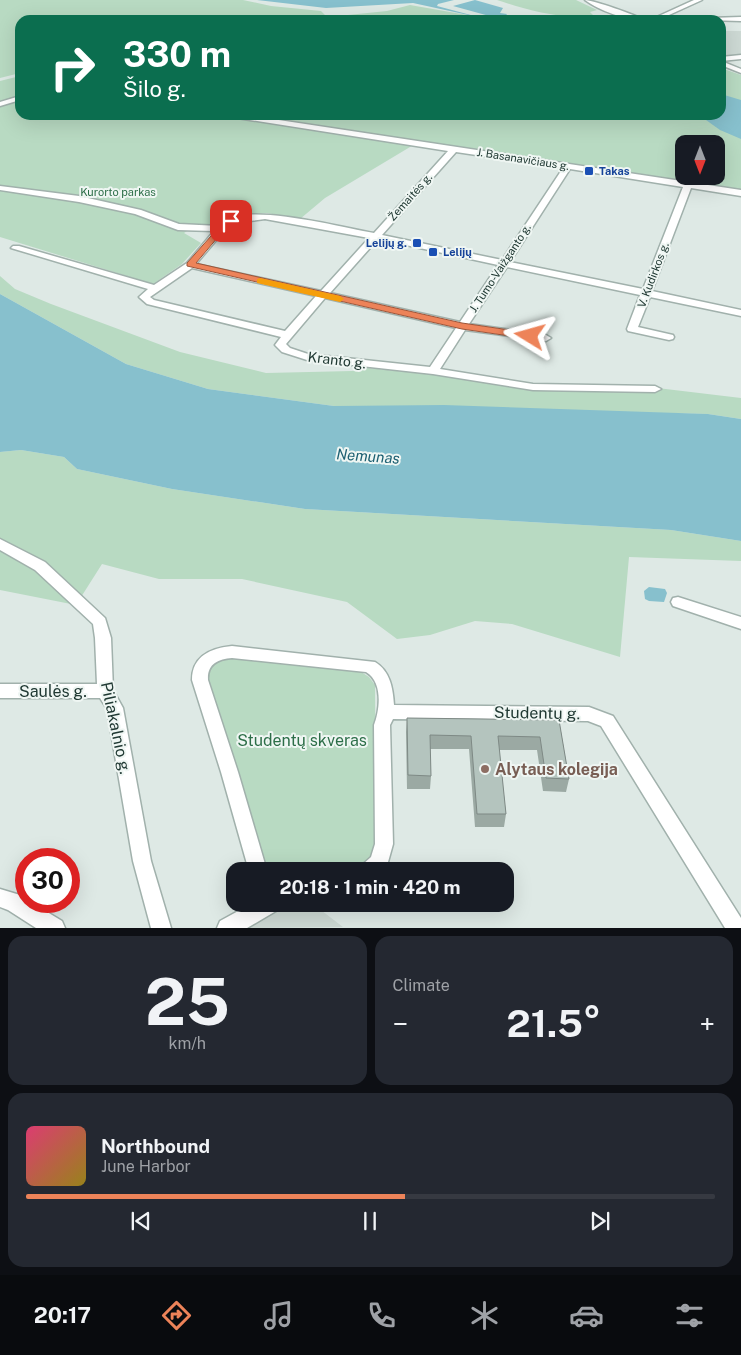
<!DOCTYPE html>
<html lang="en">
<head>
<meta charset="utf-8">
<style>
	:root { --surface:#171b24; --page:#242831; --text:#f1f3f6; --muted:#9ea1a6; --line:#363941; --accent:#ed8359 }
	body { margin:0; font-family:"Public Sans",sans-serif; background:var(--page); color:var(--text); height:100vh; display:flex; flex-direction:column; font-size:19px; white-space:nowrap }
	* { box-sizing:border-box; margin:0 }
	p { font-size:16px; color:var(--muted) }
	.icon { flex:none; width:28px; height:28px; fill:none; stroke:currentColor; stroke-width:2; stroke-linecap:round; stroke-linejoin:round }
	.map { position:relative; height:928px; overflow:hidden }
	.drawer { display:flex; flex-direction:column; gap:8px; padding:8px; background:#0d0f14; flex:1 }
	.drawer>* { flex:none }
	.guide { position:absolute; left:15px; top:15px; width:711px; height:105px; border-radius:15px; box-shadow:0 5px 20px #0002; background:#0b6e4f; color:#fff; overflow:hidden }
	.needle { width:32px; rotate:180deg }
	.fabs { position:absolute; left:675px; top:135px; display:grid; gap:10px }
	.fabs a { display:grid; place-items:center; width:50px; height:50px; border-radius:10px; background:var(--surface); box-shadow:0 5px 20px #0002; font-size:25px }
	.speed { position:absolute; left:15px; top:848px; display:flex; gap:10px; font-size:25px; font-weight:700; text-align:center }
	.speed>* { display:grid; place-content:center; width:65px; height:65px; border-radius:50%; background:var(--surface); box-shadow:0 5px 20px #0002; line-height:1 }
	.speed .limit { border:8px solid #d22; background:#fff; color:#111 }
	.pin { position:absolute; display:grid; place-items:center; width:42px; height:42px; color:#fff; margin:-21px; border-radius:10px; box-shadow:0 2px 8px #0006 }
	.me { position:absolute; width:55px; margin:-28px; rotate:278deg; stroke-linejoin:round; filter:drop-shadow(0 0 4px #0008) }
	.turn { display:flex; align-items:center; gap:18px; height:105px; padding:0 25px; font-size:22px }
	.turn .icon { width:65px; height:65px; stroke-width:2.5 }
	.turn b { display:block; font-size:35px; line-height:42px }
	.big { font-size:38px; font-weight:700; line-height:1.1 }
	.drawer .widget { flex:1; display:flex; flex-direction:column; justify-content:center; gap:8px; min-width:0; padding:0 18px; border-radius:15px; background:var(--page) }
	.drawer .dial { align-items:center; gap:0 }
	.dial b { font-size:65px; line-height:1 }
	.song { display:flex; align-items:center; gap:15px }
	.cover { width:60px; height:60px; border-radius:8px; background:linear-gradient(135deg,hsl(340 70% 55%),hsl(50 70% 35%)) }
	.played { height:5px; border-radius:2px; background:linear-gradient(90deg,var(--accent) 55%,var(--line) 55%) }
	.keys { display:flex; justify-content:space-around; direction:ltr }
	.heat { display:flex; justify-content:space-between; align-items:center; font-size:28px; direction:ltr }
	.drawer .tiles { flex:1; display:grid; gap:8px; grid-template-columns:1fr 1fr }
	.widget:last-child { grid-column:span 2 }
	.trip { position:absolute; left:226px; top:862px; width:288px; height:50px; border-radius:15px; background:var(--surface); box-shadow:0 5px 20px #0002; font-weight:700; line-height:50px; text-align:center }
	.dock { display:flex; height:80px; justify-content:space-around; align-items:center; background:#090b0e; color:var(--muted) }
	.dock .icon { width:35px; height:35px }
	.dock .active { color:var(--accent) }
	.dock b { font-size:22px; color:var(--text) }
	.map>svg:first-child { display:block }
	.built { fill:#cdd9d4 }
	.green { fill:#b8dac2; fill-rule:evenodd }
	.water { fill:#87c0cd }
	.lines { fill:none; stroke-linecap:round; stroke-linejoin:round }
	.minor-casing { stroke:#a1b1ac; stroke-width:3 }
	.minor { fill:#fff; fill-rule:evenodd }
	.wall { fill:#9ba9a3 }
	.building { fill:#b4c4be; stroke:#7e8985 }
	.route { fill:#ed8359; stroke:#9a553a }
	.slow { fill:#f59e0b }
	.transit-dot { fill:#1a4fb4; stroke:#eff6f3; stroke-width:2 }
	.education-dot { fill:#8d6e63; stroke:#eff6f3; stroke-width:2 }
	.labels { text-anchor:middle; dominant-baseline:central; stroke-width:4; stroke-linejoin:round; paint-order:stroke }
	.far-street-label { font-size:11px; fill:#203933; stroke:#eff6f3 }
	.far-transit-label { font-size:11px; font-weight:bold; fill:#164399; stroke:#eff6f3; text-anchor:start }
	.far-park-label { font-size:11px; fill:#2c6e48; stroke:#eff6f3 }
	.street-label { font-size:14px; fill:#203933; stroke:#eff6f3 }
	.water-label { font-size:15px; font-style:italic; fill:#1d6072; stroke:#eff6f3 }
	.near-street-label { font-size:16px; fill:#203933; stroke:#eff6f3 }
	.near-park-label { font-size:16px; fill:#2c6e48; stroke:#eff6f3 }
	.near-education-label { font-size:16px; font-weight:bold; fill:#785e54; stroke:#eff6f3; text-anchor:start }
</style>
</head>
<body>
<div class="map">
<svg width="741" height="928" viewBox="0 0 741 928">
	<rect width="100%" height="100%" fill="#dee9e5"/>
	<path class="built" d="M721 31H741V55L721 57Z
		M288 904H313L343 927 249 928 258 917Z"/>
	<path class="green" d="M0 0H243L271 6 321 11 327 17 325 20H20V73L0 78Z
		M497 0H576L597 10 590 12 593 15C564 21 524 9 497 0Z
		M410 5 467 15 466 19 400 17 339 20 338 16 387 11Z
		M721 68 741 75V191L420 141 325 198 300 219 267 213 237 215 219 227 190 229 184 233 201 243 182 264 153 284 0 237V81L20 76V115H721ZM684 144H716V176H684Z
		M0 276 15 289 51 304 180 352 266 373 352 371 368 368 534 385 649 387 741 398V419L708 414 334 406 208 389 126 364 0 294Z
		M21 450 64 457 77 469 172 489 305 509 671 530 741 541V561L629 557 620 657 512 624 475 621 430 635 397 639 347 602 242 579H159L102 564 76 605 0 590V452Z
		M226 655 358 670 369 677 375 685 376 841 369 859 354 870 263 871 206 676 212 661Z"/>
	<path class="water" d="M257 0H454L438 4 437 6 482 18 413 3 326 8Z
		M475 0 503 8 500 13 507 14 504 18 493 17 453 6Z
		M721 94 741 100V139L720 130 699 115H721Z
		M0 294 126 364 208 389 334 406 444 405 708 414 741 419V541L671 530 305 509 172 489 77 469 64 457 21 450 0 452Z
		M649 587 665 589 667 593 664 602 649 601 645 599 644 591Z"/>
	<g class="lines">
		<defs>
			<path id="minor" d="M585 0C593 0 636 15 644 20 626 20 600 11 585 0Z
				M694 0H702L658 20H650Z
				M741 17V21L706 20 709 18Z
				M741 55V59L721 61V57Z
				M721 61 741 69V73L721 65Z
				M20 96V100L0 106V102Z
				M227 115H245L741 190V196L691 188 652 291 741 310V316L650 297 638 327 673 335 674 337 673 339 669 340 628 331 627 329 640 295 507 267 469 324 546 335 551 338 546 341 465 330 440 369 533 384 655 386 661 389 655 392 533 390 433 374 307 360 282 352 275 345 281 337 147 304 139 297 148 289 11 248 13 246H19L154 285 187 263 214 231 178 230 135 214 79 202 0 190V186L79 196 141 210 179 224 219 226C222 224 225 221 228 219 256 205 341 227 374 233L448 151 231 117ZM456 152 563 168 502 260 382 235ZM570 169 683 187 643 289 510 262ZM265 219 369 238 321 291 196 264 224 231 234 223ZM378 239 498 265 460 322 330 293ZM192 268 316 296 285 331 154 300 150 297ZM325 298 456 328 430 367 308 354 290 348 286 344Z
				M0 539 45 562 105 618 111 638 113 690 123 708 151 861 171 928H151L133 861 107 709 100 698H0V684H97L95 638 93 624 35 570 0 550Z
				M678 597 741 617V629L673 606 671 602 673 598Z
				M232 646 375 662C390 671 393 688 394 705L589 707 613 716 741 918V928H725L601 726 588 721 393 719 390 725 393 844 388 862 382 871H360L362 865 371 857 375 844 374 725C380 709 383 682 366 672L232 658C218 659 207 664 208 680L238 772 267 871H249L221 772 192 680C192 656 211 648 232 646Z
				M0 889 20 895 26 901H29L62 921 65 928H36L8 910 0 907Z
				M251 904H279L276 911 247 928H217L220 921Z"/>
		</defs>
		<use href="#minor" class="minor-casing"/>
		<use href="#minor" class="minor"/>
	</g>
	<path class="wall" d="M407 718 559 720 569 779 566 792 543 791 537 750H499L506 814 504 827H475L469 749H430L431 776 430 789H407L406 732Z"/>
	<path class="building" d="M407 718 559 720 569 779 546 778 540 737 498 736 506 814H477L471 736 430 735 431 776 408 775Z"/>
	<path class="route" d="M228 220 235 221 224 230 196 263 462 323 530 333 534 336 530 339 462 329 187 266V263L219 227Z"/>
	<path class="slow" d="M260 278 340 296 344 299 340 302 257 283V279Z"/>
	<g class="transit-dot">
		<rect x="584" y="166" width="10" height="10" rx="2.5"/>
		<rect x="412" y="238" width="10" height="10" rx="2.5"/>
		<rect x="428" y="247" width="10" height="10" rx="2.5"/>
	</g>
	<circle class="education-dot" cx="485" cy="769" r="5"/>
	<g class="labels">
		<g class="far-street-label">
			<text transform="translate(523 159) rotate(9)">J. Basanavičiaus g.</text>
			<text transform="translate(410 197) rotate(-48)">Žemaitės g.</text>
			<text transform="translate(500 268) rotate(-57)">J. Tumo-Vaižganto g.</text>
			<text transform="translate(653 275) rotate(-69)">V. Kudirkos g.</text>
		</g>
		<g class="far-transit-label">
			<text x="599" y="171">Takas</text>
			<text x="407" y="243" text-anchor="end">Lelijų g.</text>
			<text x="443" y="252">Lelijų</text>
		</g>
		<g class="far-park-label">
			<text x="118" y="192">Kurorto parkas</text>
		</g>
		<g class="street-label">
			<text transform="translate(337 360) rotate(7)">Kranto g.</text>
		</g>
		<g class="water-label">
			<text transform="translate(368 456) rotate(4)">Nemunas</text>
		</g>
		<g class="near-street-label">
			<text x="53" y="691">Saulės g.</text>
			<text transform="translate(537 713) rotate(1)">Studentų g.</text>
			<text transform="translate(116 728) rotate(78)">Piliakalnio g.</text>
		</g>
		<g class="near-park-label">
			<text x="302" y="740">Studentų skveras</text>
		</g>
		<g class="near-education-label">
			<text x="495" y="769">Alytaus kolegija</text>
		</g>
	</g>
</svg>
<div class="fabs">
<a><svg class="needle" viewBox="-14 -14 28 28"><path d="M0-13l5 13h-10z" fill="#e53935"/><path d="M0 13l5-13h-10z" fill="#9ea1a6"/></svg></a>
</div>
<div class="speed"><div class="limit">30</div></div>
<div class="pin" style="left:231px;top:221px;background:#d93025"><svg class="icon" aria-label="arrive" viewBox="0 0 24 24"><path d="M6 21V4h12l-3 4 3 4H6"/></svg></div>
<svg class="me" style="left:530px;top:336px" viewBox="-20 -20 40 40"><path d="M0-17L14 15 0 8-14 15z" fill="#ed8359" stroke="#fff" stroke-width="4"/></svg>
<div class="trip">20:18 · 1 min · 420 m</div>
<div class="guide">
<div class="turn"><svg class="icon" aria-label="right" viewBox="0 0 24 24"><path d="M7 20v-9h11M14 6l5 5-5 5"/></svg><div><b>330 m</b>Šilo g.</div></div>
</div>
</div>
<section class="drawer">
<div class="tiles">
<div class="widget dial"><b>25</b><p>km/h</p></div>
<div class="widget"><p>Climate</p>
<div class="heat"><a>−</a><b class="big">21.5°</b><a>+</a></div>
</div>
<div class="widget">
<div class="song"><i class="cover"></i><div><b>Northbound</b><p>June Harbor</p></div></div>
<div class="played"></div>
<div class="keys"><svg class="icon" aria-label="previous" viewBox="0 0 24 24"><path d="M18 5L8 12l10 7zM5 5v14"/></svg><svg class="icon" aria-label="pause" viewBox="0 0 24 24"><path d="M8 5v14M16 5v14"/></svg><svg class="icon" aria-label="next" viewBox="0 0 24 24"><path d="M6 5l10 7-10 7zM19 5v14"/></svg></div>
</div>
</div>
</section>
<nav class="dock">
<b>20:17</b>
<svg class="icon active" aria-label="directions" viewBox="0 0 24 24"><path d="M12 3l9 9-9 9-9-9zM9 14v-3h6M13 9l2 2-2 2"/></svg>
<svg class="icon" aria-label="music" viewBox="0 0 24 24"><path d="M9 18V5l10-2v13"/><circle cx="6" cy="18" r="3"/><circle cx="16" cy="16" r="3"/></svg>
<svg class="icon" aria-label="phone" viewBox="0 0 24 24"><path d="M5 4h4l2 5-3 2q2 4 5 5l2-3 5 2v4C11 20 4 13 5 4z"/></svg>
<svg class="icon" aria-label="climate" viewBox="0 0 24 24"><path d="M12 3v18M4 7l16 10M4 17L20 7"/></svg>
<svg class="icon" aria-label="car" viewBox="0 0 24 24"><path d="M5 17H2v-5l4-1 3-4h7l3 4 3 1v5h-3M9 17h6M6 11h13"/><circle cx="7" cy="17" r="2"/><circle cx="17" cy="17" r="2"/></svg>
<svg class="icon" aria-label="filters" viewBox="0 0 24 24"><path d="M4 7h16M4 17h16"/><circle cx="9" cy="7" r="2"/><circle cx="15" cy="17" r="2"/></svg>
</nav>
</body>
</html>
